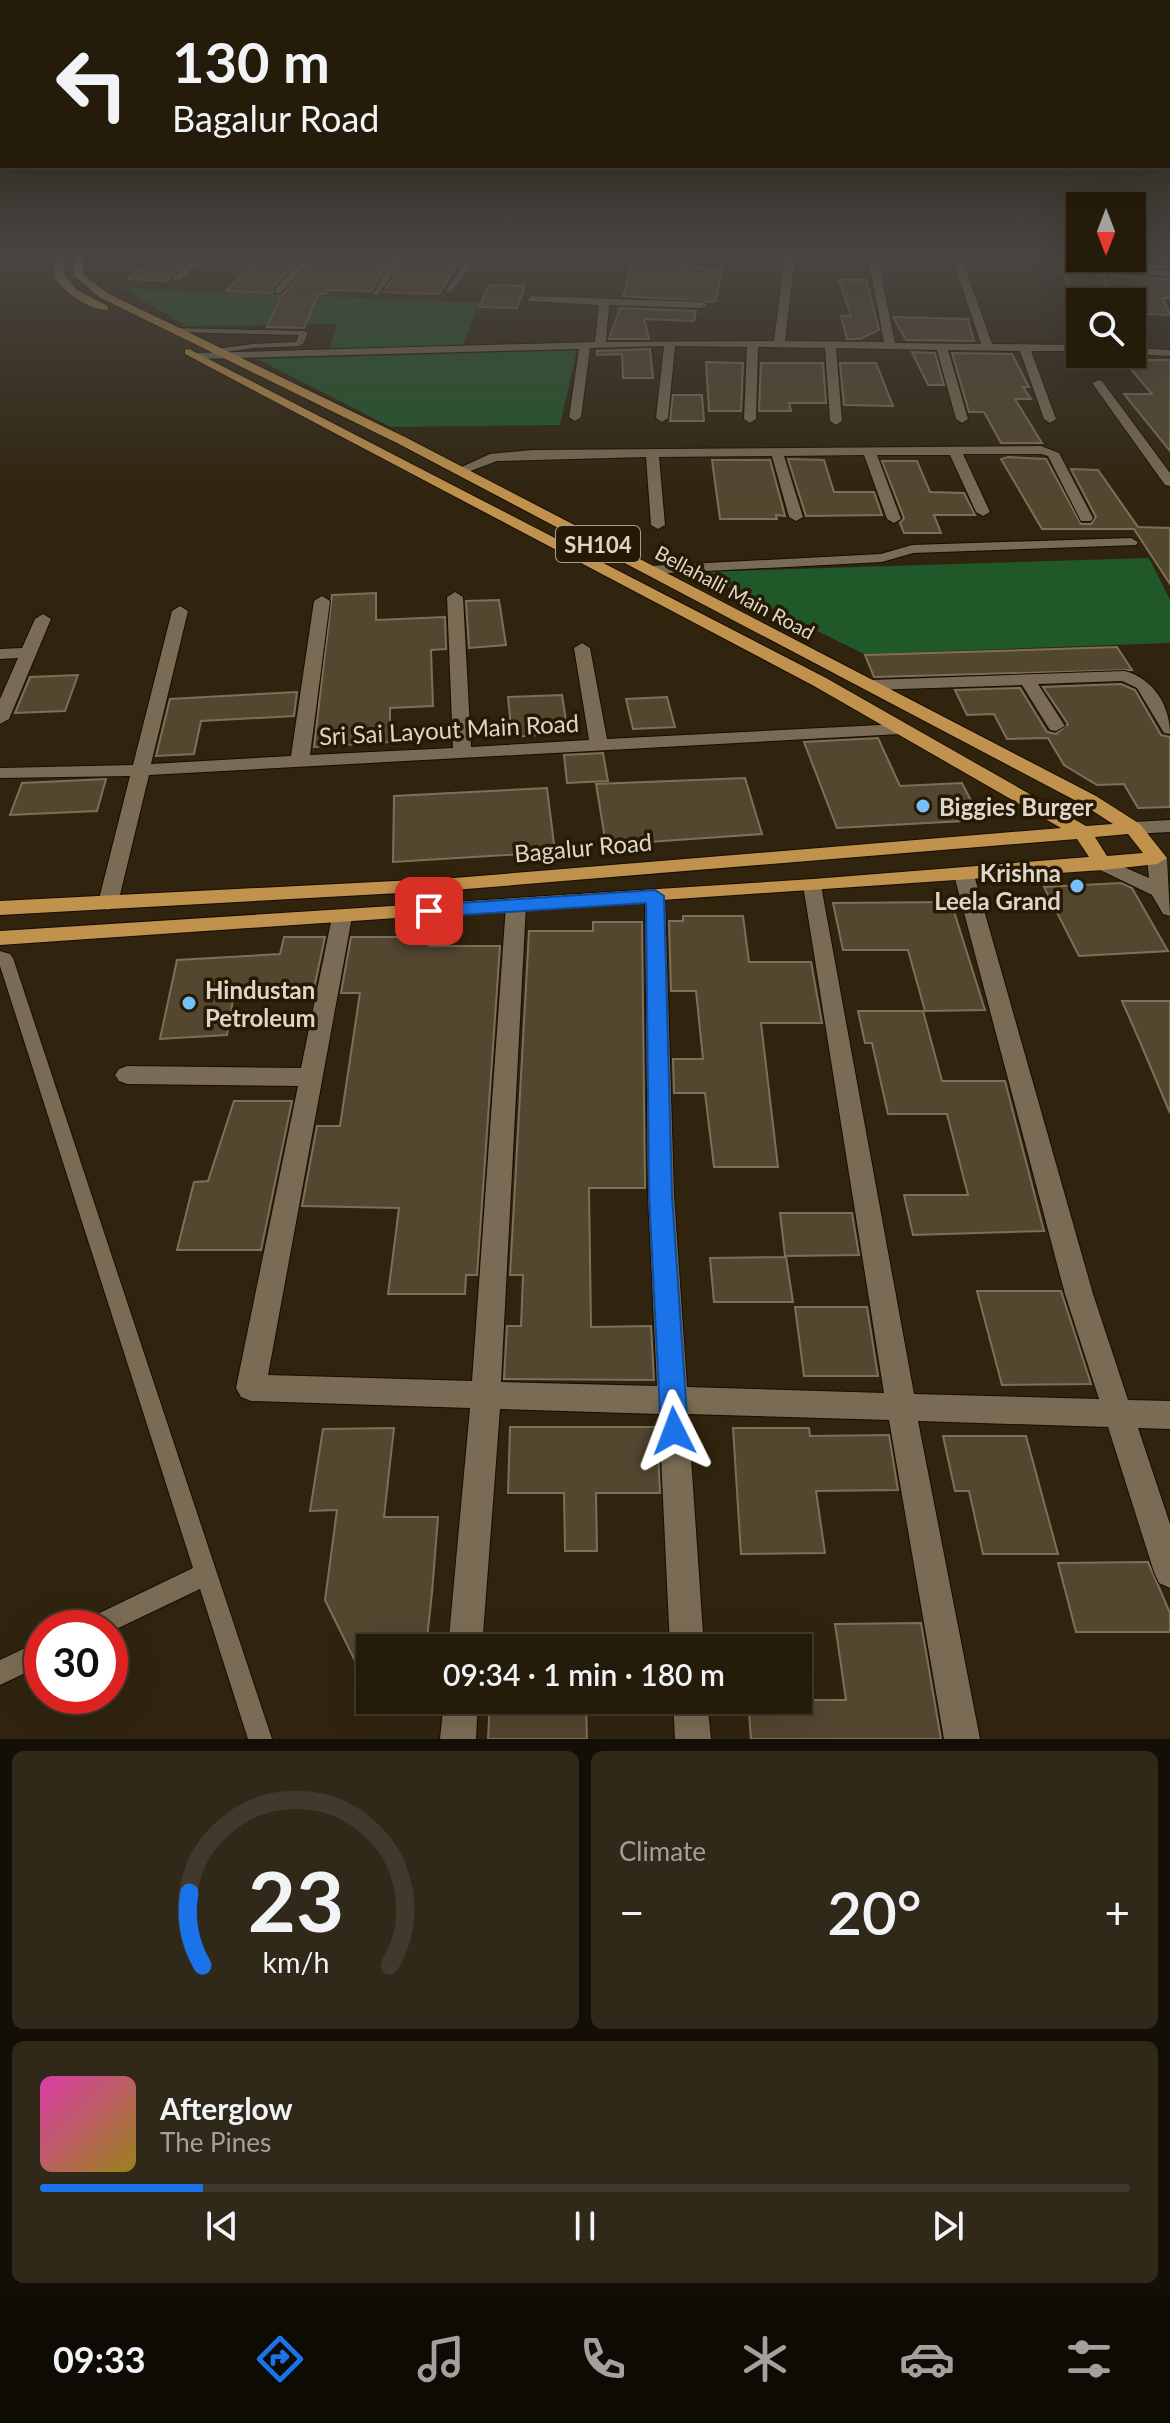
<!DOCTYPE html>
<html lang="en">
<head>
<meta charset="utf-8">
<style>
	:root { --surface:#241b0a; --page:#302818; --text:#f1f3f6; --muted:#a3a19c; --line:#41392b; --accent:#1a73e8 }
	body { margin:0; font-family:Lato,sans-serif; background:var(--page); color:var(--text); height:100vh; display:flex; flex-direction:column; font-size:30px; white-space:nowrap }
	* { box-sizing:border-box; margin:0 }
	p { font-size:26px; color:var(--muted) }
	.icon { flex:none; width:44px; height:44px; fill:none; stroke:currentColor; stroke-width:2; stroke-linecap:round; stroke-linejoin:round }
	.map { position:relative; height:1739px; overflow:hidden }
	.side { display:flex; flex-direction:column; gap:12px; padding:12px; background:#140f06; flex:1 }
	.side>* { flex:none }
	.guide { position:absolute; left:0px; top:0px; width:1170px; height:168px; box-shadow:0 8px 32px #0002,0 0 0 2px var(--line); background:#241b0a; color:var(--text); overflow:hidden }
	.needle { width:52px; rotate:180deg }
	.buttons { position:absolute; left:1066px; top:192px; display:grid; gap:16px }
	.buttons a { display:grid; place-items:center; width:80px; height:80px; border-radius:0px; background:var(--surface); box-shadow:0 8px 32px #0002,0 0 0 2px var(--line); font-size:40px }
	.speed { position:absolute; left:24px; top:1610px; display:flex; gap:16px; font-size:40px; font-weight:700; text-align:center }
	.speed>* { display:grid; place-content:center; width:104px; height:104px; border-radius:50%; background:var(--surface); box-shadow:0 8px 32px #0002,0 0 0 2px var(--line); line-height:1 }
	.speed .limit { border:12px solid #d22; background:#fff; color:#111 }
	.pin { position:absolute; display:grid; place-items:center; width:68px; height:68px; color:#fff; margin:-34px; border-radius:16px; box-shadow:0 4px 12px #0006 }
	.me { position:absolute; width:88px; margin:-44px; rotate:357deg; stroke-linejoin:round; filter:drop-shadow(0 0 6px #0008) }
	.turn { display:flex; align-items:center; gap:28px; height:168px; padding:0 40px; font-size:36px }
	.turn .icon { width:104px; height:104px; stroke-width:2.5 }
	.turn b { display:block; font-size:56px; line-height:68px }
	.big { font-size:60px; font-weight:600; line-height:1.1 }
	.side .tile { flex:1; display:flex; flex-direction:column; justify-content:center; gap:12px; min-width:0; padding:0 28px; border-radius:12px; background:var(--page) }
	.side .dial { align-items:center; gap:0 }
	.dial svg { height:208px; overflow:visible; fill:none; stroke:var(--line); stroke-width:7; stroke-linecap:round; text-anchor:middle }
	.dial text { fill:var(--text); stroke:none }
	.song { display:flex; align-items:center; gap:24px }
	.cover { width:96px; height:96px; border-radius:12px; background:linear-gradient(135deg,hsl(320 70% 55%),hsl(50 70% 35%)) }
	.played { height:8px; border-radius:4px; background:linear-gradient(90deg,var(--accent) 15%,var(--line) 15%) }
	.keys { display:flex; justify-content:space-around; direction:ltr }
	.heat { display:flex; justify-content:space-between; align-items:center; font-size:44px; direction:ltr }
	.side .tiles { flex:1; display:grid; gap:12px; grid-template-columns:1fr 1fr }
	.tile:last-child { grid-column:span 2 }
	.trip { position:absolute; left:356px; top:1634px; width:456px; height:80px; border-radius:0px; background:var(--surface); box-shadow:0 8px 32px #0002,0 0 0 2px var(--line); font-weight:600; line-height:80px; text-align:center }
	.tabs { display:flex; height:128px; justify-content:space-around; align-items:center; background:#0e0b04; color:var(--muted) }
	.tabs .icon { width:56px; height:56px }
	.tabs .selected { color:var(--accent) }
	.tabs b { font-size:36px; color:var(--text) }
	.map>svg:first-child { display:block }
	.green { fill:#20582a }
	.building { fill:#544730; stroke:#7e7058; stroke-width:2 }
	.lines { fill:none; stroke-linecap:round; stroke-linejoin:round }
	.service-casing { stroke:#180d00; stroke-width:2 }
	.minor-casing { stroke:#180d00; stroke-width:2 }
	.secondary-casing { stroke:#180d00; stroke-width:2 }
	.primary-casing { stroke:#180d00; stroke-width:2 }
	.service { fill:#7a6c54; fill-rule:evenodd }
	.minor { fill:#7a6c54; fill-rule:evenodd }
	.secondary { fill:#7a6c54; fill-rule:evenodd }
	.primary { fill:#c1924d; fill-rule:evenodd }
	.route { fill:#1a73e8; stroke:#114b97; stroke-width:2 }
	.poi-dot { fill:#76c0f7; stroke:#261a05; stroke-width:3 }
	.labels { text-anchor:middle; dominant-baseline:central; stroke-width:7; stroke-linejoin:round; paint-order:stroke }
	.far-street-label { font-size:20px; fill:#ded6c9; stroke:#261a05 }
	.shield { fill:#261a05; stroke:#a79e8e; stroke-width:2 }
	.shield-label { font-size:22px; font-weight:bold; fill:#ded6c9 }
	.street-label { font-size:24px; fill:#ded6c9; stroke:#261a05 }
	.poi-label { font-size:24px; font-weight:bold; fill:#ded6c9; stroke:#261a05; text-anchor:start }
</style>
</head>
<body>
<div class="map">
<svg width="1170" height="1739" viewBox="0 0 1170 1739">
	<rect width="100%" height="100%" fill="#30240e"/>
	<path class="green" d="M122 288 479 303 462 346 329 351 337 324 186 326Z
		M577 350 560 425 391 427 257 359Z
		M1149 558 1170 600V643L864 654 697 572Z"/>
	<path class="building" d="M262 256H302L273 287 272 293 226 291Z
		M319 256H392L371 291 329 290 325 294H318L304 328 267 327 281 296Z
		M407 256H462L439 294 384 292Z
		M1054 256H1170V267L1093 265 1107 302H1089L1084 294 1073 293Z
		M155 257 191 258 166 281 128 279Z
		M634 258 681 260 680 267 723 269 715 302 623 296Z
		M1109 275 1170 279V298H1163L1170 315 1132 313V302H1123Z
		M839 280H866L879 330 860 339H847L841 316H851Z
		M489 285 525 286 517 308 479 307Z
		M620 308 696 311 694 321 644 319 649 339H609Z
		M893 317 968 319 974 341 906 340Z
		M650 349 653 378H623L622 354 597 355V351Z
		M912 352 935 353 944 385H928Z
		M952 353 1012 354 1029 387H1023L1031 399H1015L1042 443H1001L984 412H969Z
		M1123 360H1170V451L1124 394H1152Z
		M706 362 743 363 741 411H709Z
		M761 363H823L826 403H789L791 411H759Z
		M840 363H876L893 406 844 405Z
		M673 395H702L704 421H670Z
		M1008 457 1046 459 1081 524H1091L1096 517 1071 469 1098 470 1138 527 1170 528V584L1134 529H1042L1001 459Z
		M788 459 824 460 834 492H874L882 515 806 516Z
		M712 460H770L785 516 776 515 777 519H720Z
		M882 461H917L930 492 964 493 975 515H934L941 533H904L900 523 904 518Z
		M376 593V620L445 617 446 649 431 650 433 706 390 708V742L314 747 332 595Z
		M499 600 506 645 469 648 466 601Z
		M1117 647 1132 670 874 677 865 655Z
		M78 675 65 711 15 713 30 677Z
		M1121 684 1135 690 1161 735 1170 737V807L1138 808 1124 784 1097 785 1064 765 1048 738 1007 739 994 714 967 715 955 690 1020 688 1047 732 1056 734 1068 724 1043 687Z
		M297 692 294 716 201 721 194 754 156 756 170 699Z
		M562 695 568 733 512 737 508 697Z
		M667 697 675 727 633 729 626 699Z
		M878 738 900 786 962 783 981 820 837 828 804 742Z
		M603 753 608 781 567 783 564 755Z
		M745 778 762 834 606 845 596 784Z
		M106 779 97 811 10 815 22 783Z
		M547 788 555 852 393 862 394 796Z
		M1121 883 1132 888 1168 951 1079 956 1044 887Z
		M951 902 985 1010 925 1011 908 950H843L833 903Z
		M683 916H743L749 962H811L822 1023H761L778 1167H714L705 1093H674L673 1059H703L696 991H671L669 921H683Z
		M593 922H642L645 1188H589L591 1327 651 1326 654 1380 504 1379 507 1326H521L523 1275H510L529 931H593Z
		M284 937H325L313 993 234 994 227 1035 160 1039 177 960 280 954Z
		M351 937H430L429 946H500L477 1275H466L465 1294H388L399 1208 302 1206 317 1126H340L360 993H341Z
		M1122 1001H1170V1113L1140 1042Z
		M858 1011H923L942 1081H1005L1044 1231 913 1235 904 1195H968L947 1114H888L872 1043H865Z
		M234 1101H292L261 1250H177L194 1182 208 1181Z
		M780 1213H852L859 1255 785 1256Z
		M786 1257 793 1302H714L710 1258Z
		M977 1291H1061L1091 1384 1002 1385Z
		M795 1307H867L878 1376H804Z
		M510 1427H657L660 1493H596L597 1551H565L564 1493H508Z
		M394 1428 384 1517H438L432 1593 426 1648H370V1691L325 1600 337 1510 310 1511 323 1429Z
		M733 1428H809L810 1436 889 1435 898 1490 816 1491 825 1553 741 1554Z
		M943 1436H1026L1058 1554H983L969 1491H955Z
		M1148 1562 1170 1613V1632H1076L1058 1563Z
		M921 1623 941 1739H751L748 1700H846L835 1624Z
		M490 1700H586L587 1739H488Z"/>
	<g class="lines">
		<defs>
			<path id="service" d="M175 328 304 331 308 333 303 344 299 346 253 348 218 353 214 351 215 349 253 344 296 342 299 335 172 332V328Z
				M0 951 10 954 13 958 272 1739H248L200 1589 110 1632V1628H81L85 1620 193 1568 0 966Z
				M42 1640V1665L0 1685V1660Z"/>
			<path id="minor" d="M198 256H208L179 281H173V277Z
				M306 256H316L281 293H275V289Z
				M395 256H404L378 295H372Z
				M470 256H479L451 292H445Z
				M695 256H741L742 257 737 260Z
				M785 256H795L785 341 884 342 868 256H877L895 343 981 344 952 256H961L992 344 1080 345V351H1031L1056 419 1050 423 1044 419 1020 351 948 350 968 419 962 423 956 419 937 350 836 348 842 421 836 425 830 421 825 348 758 347 756 419 750 423 744 419 747 347 675 346 668 418 662 422 656 418 664 346 590 348 581 417 575 421 569 417 579 349 198 359 193 356 198 353 595 342 599 305 527 301 531 296 702 302 707 305 702 308 609 305 606 342 774 341Z
				M984 256H1002L997 259Z
				M1095 267 1170 270V276L1104 272 1120 302H1110Z
				M1132 348 1170 350V356L1132 354Z
				M1098 380 1102 381 1170 473V486L1165 485 1092 383Z
				M1041 446 1059 453 1093 518 1091 521H1081L1048 456 1041 454H963L990 512 983 516 976 512 950 455H877L901 519 894 523 887 519 864 455 784 456 803 517 796 521 789 517 772 456 659 457 665 525 658 529 651 525 646 457 497 461 460 475 453 471 490 454 532 450Z
				M1131 538 1138 542 1136 545 913 553 882 562 650 574 643 570 650 566 881 554 912 545Z
				M455 592 463 597 471 747 589 740 574 648 582 643 590 648 607 739 900 724 909 729 900 734 149 775 118 903 108 910 98 903 130 776 0 778V768L133 765 172 611 180 606 188 611 151 764 291 756 314 601 322 596 330 601 310 755 453 748 447 597Z
				M43 614 51 619 9 719 0 724V699L18 658 0 659V649L22 648 35 619Z
				M1125 671C1154 679 1170 706 1170 734L1164 733 1137 688 1122 681 1038 684 1065 726 1056 731 1050 730 1022 685 870 690 862 685 870 680Z
				M1157 852 1167 858 1170 916 1163 914 1152 895 1096 868 1093 864 1103 858 1149 878 1147 858Z
				M964 869 974 875 1093 1294 1128 1400 1170 1401V1429L1138 1428 1170 1524V1588L1159 1583 1154 1572 1108 1427 918 1421 980 1739H944L889 1420 688 1414 704 1648H670L659 1414 500 1409 482 1648H448L470 1408 251 1401 241 1397 236 1388 298 1086 127 1084 119 1081 115 1075 119 1069 127 1066 301 1068 332 917 342 910 349 912 352 917 268 1375 472 1381 506 905 516 898 523 900 526 905 501 1382 657 1386 648 1195 645 896 648 891H662L665 896 674 1195 687 1387 884 1393 803 885 813 879 820 880 914 1394 1099 1399 1065 1294 954 875Z
				M444 1700H478L476 1739H440Z
				M673 1700H707L711 1739H675Z"/>
			<path id="secondary" d="M1170 820V832L1133 834 1123 828 1133 822Z"/>
			<path id="primary" d="M54 256H64L65 276 77 290 108 306V310C92 311 60 292 55 276 54 270 55 262 54 256Z
				M75 256H83V274L107 293 405 437 1096 796 1140 824 1167 858 1157 864 1103 870 0 945V931L813 879 1089 857 1077 839 454 890 0 915V901L454 878 1061 828 814 686 185 354V350L189 349 826 678 1086 826 1113 824 1082 804 397 443 99 297 73 275ZM1128 834 1143 853 1107 856 1095 837Z"/>
		</defs>
		<use href="#service" class="service-casing"/>
		<use href="#minor" class="minor-casing"/>
		<use href="#secondary" class="secondary-casing"/>
		<use href="#primary" class="primary-casing"/>
		<use href="#service" class="service"/>
		<use href="#minor" class="minor"/>
		<use href="#secondary" class="secondary"/>
		<use href="#primary" class="primary"/>
	</g>
	<linearGradient id="sky" x2="0" y2="1"><stop stop-color="#1a1408"/><stop offset="0.51" stop-color="#484541"/><stop offset="1" stop-color="#484541" stop-opacity="0"/></linearGradient>
	<rect width="1170" height="499" fill="url(#sky)"/>
	<path class="route" d="M655 890 664 896 672 1195 688 1431 684 1440 674 1444 665 1440 661 1431 649 1195 646 903 429 917 420 911 429 905Z"/>
	<g class="poi-dot">
		<circle cx="923" cy="806" r="8"/>
		<circle cx="1077" cy="886" r="8"/>
		<circle cx="189" cy="1003" r="8"/>
	</g>
	<g class="labels">
		<g class="far-street-label">
			<text transform="translate(735 592) rotate(28)">Bellahalli Main Road</text>
		</g>
		<rect class="shield" x="556" y="526" width="84" height="36" rx="6"/>
		<g class="shield-label">
			<text x="598" y="544">SH104</text>
		</g>
		<g class="street-label">
			<text transform="translate(449 729) rotate(-3)">Sri Sai Layout Main Road</text>
			<text transform="translate(583 847) rotate(-5)">Bagalur Road</text>
		</g>
		<g class="poi-label">
			<text x="939" y="806">Biggies Burger</text>
			<text x="1061" y="872" text-anchor="end">Krishna<tspan x="1061" dy="28">Leela Grand</tspan></text>
			<text x="205" y="989">Hindustan<tspan x="205" dy="28">Petroleum</tspan></text>
		</g>
	</g>
</svg>
<div class="buttons">
<a><svg class="needle" viewBox="-14 -14 28 28"><path d="M0-13l5 13h-10z" fill="#e53935"/><path d="M0 13l5-13h-10z" fill="#a3a19c"/></svg></a>
<a><svg class="icon" aria-label="search" viewBox="0 0 24 24"><circle cx="10" cy="10" r="6"/><path d="M15 15l6 6"/></svg></a>
</div>
<div class="speed"><div class="limit">30</div></div>
<div class="pin" style="left:429px;top:911px;background:#d93025"><svg class="icon" aria-label="arrive" viewBox="0 0 24 24"><path d="M6 21V4h12l-3 4 3 4H6"/></svg></div>
<svg class="me" style="left:674px;top:1431px" viewBox="-20 -20 40 40"><path d="M0-17L14 15 0 8-14 15z" fill="#1a73e8" stroke="#fff" stroke-width="4"/></svg>
<div class="trip">09:34 · 1 min · 180 m</div>
<div class="guide">
<div class="turn"><svg class="icon" aria-label="left" viewBox="0 0 24 24"><path d="M17 20v-9H6M10 6l-5 5 5 5"/></svg><div><b>130 m</b>Bagalur Road</div></div>
</div>
</div>
<section class="side">
<div class="tiles">
<div class="tile dial"><svg viewBox="0 0 100 80">
<path d="M14 69A42 42 0 1 1 86 69"/>
<path d="M14 69A42 42 0 0 1 9 41" stroke="#1a73e8"/>
<text x="50" y="56" font-size="32" font-weight="700">23</text>
<text x="50" y="72" font-size="11">km/h</text>
</svg></div>
<div class="tile"><p>Climate</p>
<div class="heat"><a>−</a><b class="big">20°</b><a>+</a></div>
</div>
<div class="tile">
<div class="song"><i class="cover"></i><div><b>Afterglow</b><p>The Pines</p></div></div>
<div class="played"></div>
<div class="keys"><svg class="icon" aria-label="previous" viewBox="0 0 24 24"><path d="M18 5L8 12l10 7zM5 5v14"/></svg><svg class="icon" aria-label="pause" viewBox="0 0 24 24"><path d="M8 5v14M16 5v14"/></svg><svg class="icon" aria-label="next" viewBox="0 0 24 24"><path d="M6 5l10 7-10 7zM19 5v14"/></svg></div>
</div>
</div>
</section>
<nav class="tabs">
<b>09:33</b>
<svg class="icon selected" aria-label="directions" viewBox="0 0 24 24"><path d="M12 3l9 9-9 9-9-9zM9 14v-3h6M13 9l2 2-2 2"/></svg>
<svg class="icon" aria-label="music" viewBox="0 0 24 24"><path d="M9 18V5l10-2v13"/><circle cx="6" cy="18" r="3"/><circle cx="16" cy="16" r="3"/></svg>
<svg class="icon" aria-label="phone" viewBox="0 0 24 24"><path d="M5 4h4l2 5-3 2q2 4 5 5l2-3 5 2v4C11 20 4 13 5 4z"/></svg>
<svg class="icon" aria-label="climate" viewBox="0 0 24 24"><path d="M12 3v18M4 7l16 10M4 17L20 7"/></svg>
<svg class="icon" aria-label="car" viewBox="0 0 24 24"><path d="M5 17H2v-5l4-1 3-4h7l3 4 3 1v5h-3M9 17h6M6 11h13"/><circle cx="7" cy="17" r="2"/><circle cx="17" cy="17" r="2"/></svg>
<svg class="icon" aria-label="filters" viewBox="0 0 24 24"><path d="M4 7h16M4 17h16"/><circle cx="9" cy="7" r="2"/><circle cx="15" cy="17" r="2"/></svg>
</nav>
</body>
</html>
